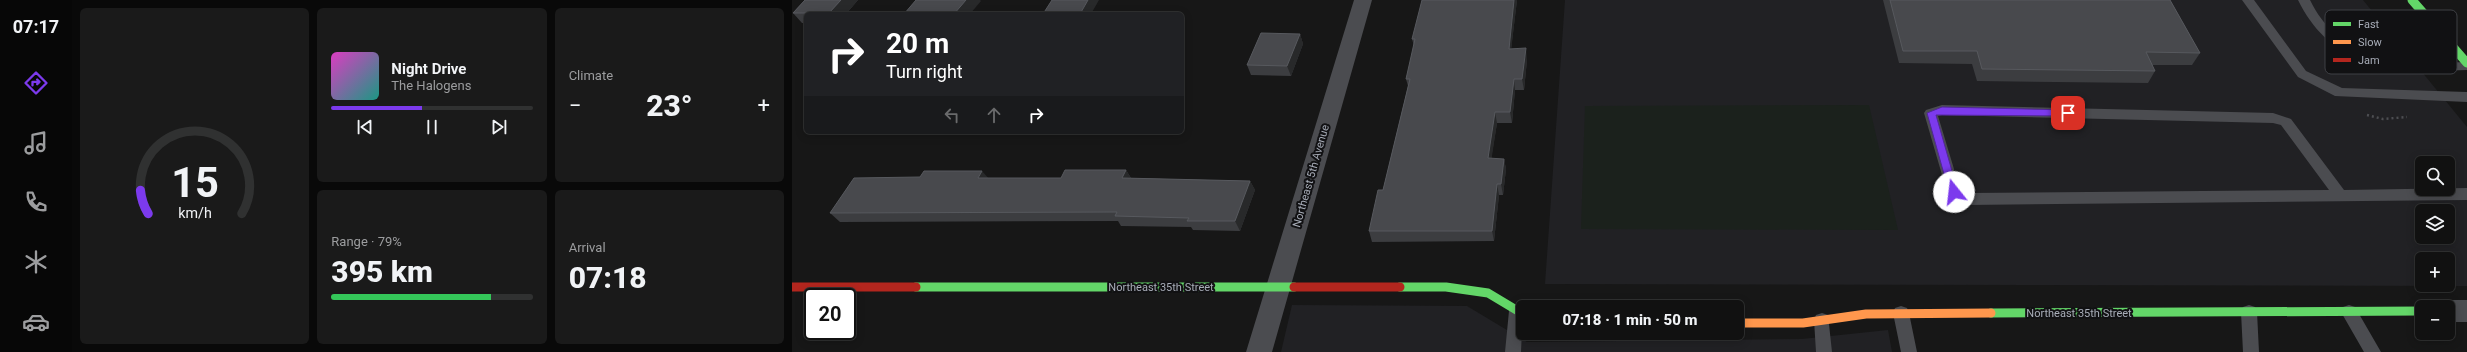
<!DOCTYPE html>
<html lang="en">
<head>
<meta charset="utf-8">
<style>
	:root { --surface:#111; --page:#1a1a1a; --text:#f1f3f6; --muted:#9c9d9f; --line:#303131; --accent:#7c3aed }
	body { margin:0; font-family:Roboto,sans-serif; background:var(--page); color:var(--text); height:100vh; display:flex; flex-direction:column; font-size:15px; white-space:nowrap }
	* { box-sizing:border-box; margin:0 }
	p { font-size:13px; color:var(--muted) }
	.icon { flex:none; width:22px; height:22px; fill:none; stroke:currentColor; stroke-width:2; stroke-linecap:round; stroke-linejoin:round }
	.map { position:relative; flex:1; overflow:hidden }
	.drawer { display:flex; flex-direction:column; gap:8px; padding:8px; background:#090909; width:720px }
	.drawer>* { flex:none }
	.banner { position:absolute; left:12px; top:12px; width:380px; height:122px; border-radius:6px; box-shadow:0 2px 10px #0003,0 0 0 1px var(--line); background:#202124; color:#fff; overflow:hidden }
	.tools { position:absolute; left:1623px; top:156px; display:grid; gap:8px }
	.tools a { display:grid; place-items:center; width:40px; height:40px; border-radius:6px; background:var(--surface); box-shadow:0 2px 10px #0003,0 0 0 1px var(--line); font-size:20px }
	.speed { position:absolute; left:12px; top:288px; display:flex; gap:8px; font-size:20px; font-weight:700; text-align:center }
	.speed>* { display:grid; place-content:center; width:52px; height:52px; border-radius:50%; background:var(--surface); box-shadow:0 2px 10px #0003,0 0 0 1px var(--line); line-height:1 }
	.speed .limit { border:2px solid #111; border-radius:6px; background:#fff; color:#111 }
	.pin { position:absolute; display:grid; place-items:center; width:34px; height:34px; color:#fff; margin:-17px; border-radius:8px; box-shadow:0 2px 6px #0006 }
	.me { position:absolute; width:44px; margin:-22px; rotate:344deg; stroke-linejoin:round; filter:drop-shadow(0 0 3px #0008) }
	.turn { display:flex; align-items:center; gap:14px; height:84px; padding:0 16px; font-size:18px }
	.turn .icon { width:52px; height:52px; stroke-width:2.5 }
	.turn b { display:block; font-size:28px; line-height:34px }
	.lanes { display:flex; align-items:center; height:38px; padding:0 16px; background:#0003; justify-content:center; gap:20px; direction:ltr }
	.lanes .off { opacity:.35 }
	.big { font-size:30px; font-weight:800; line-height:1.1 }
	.drawer .tile { flex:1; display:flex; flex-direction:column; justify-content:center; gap:6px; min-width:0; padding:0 14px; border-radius:6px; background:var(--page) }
	.drawer .dial { align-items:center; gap:0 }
	.dial svg { height:104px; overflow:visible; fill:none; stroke:var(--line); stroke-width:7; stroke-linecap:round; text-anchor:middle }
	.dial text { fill:var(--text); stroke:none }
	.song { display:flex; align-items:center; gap:12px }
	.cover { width:48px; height:48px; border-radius:6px; background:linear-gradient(135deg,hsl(310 70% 55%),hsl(170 70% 35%)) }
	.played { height:4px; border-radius:2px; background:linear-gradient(90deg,var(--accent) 45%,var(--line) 45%) }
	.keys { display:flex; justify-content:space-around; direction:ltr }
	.heat { display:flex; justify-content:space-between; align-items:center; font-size:22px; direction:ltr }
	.charge { height:6px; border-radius:3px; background:linear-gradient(90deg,#34c759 79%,var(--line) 0) }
	.drawer .tiles { flex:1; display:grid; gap:8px; grid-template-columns:repeat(3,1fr) }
	.tile:first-child { grid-row:span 2 }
	.trip { position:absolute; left:724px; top:300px; width:228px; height:40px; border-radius:6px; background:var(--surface); box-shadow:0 2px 10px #0003,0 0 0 1px var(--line); font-weight:800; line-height:40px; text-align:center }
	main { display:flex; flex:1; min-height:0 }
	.tab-bar { display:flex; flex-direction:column; width:72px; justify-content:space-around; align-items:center; background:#070707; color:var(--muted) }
	.tab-bar .icon { width:28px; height:28px }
	.tab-bar .active { color:var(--accent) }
	.tab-bar b { font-size:18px; color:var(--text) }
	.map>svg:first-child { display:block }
	.built { fill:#212124; fill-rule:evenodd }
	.green { fill:#1b211c }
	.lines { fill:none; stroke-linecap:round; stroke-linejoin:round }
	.path { stroke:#4d4e52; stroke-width:2.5; stroke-dasharray:2 3; stroke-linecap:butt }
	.lane { fill:#4b4c50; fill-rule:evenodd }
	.street { fill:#4b4c50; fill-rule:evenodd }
	.fast { stroke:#63d668; stroke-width:9 }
	.slow { stroke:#ff974d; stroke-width:9 }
	.jam { stroke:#b3261e; stroke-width:9 }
	.wall { fill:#3c3d40 }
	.shaded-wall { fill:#28292a }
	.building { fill:#48494d; stroke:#57595e }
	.route { fill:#7c3aed; stroke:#51269a }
	.labels { text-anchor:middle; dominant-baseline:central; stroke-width:4; stroke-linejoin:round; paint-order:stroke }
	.street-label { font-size:11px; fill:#a8adb8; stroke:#111113 }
	.key { fill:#111113; stroke:#3e4045; stroke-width:1 }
	.key-label { font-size:11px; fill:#a8adb8 }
</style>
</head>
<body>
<main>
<nav class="tab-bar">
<b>07:17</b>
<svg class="icon active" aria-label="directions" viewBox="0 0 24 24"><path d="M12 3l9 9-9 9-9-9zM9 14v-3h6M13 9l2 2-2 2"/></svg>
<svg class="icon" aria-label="music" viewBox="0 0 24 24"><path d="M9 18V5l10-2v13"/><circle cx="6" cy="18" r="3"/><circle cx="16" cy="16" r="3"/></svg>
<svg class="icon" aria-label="phone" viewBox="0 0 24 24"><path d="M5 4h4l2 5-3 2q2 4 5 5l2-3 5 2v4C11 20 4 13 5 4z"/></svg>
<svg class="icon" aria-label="climate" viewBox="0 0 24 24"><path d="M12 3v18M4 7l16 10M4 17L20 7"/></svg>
<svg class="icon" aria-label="car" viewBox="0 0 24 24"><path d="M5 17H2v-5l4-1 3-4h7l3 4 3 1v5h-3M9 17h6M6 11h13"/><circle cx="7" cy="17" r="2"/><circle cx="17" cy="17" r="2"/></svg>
</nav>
<section class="drawer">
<div class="tiles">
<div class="tile dial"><svg viewBox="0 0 100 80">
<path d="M14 69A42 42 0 1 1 86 69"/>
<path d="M14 69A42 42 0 0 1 8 51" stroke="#7c3aed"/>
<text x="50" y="56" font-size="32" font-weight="700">15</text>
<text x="50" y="72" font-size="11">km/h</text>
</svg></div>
<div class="tile">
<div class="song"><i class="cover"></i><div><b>Night Drive</b><p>The Halogens</p></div></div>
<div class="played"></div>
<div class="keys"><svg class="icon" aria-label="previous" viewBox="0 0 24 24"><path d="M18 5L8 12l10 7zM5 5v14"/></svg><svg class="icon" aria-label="pause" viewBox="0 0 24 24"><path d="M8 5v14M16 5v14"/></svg><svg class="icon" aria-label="next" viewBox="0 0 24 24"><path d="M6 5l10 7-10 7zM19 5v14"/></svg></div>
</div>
<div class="tile"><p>Climate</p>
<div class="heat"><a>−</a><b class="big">23°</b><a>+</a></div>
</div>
<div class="tile"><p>Range · 79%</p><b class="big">395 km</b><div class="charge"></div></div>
<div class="tile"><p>Arrival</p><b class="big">07:18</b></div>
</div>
</section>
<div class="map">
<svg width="1675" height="352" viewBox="0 0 1675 352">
	<rect width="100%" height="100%" fill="#171717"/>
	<path class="built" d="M773 0H1571L1675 127V286L753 284ZM1630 163H1656V189H1630ZM1630 211H1656V237H1630ZM1630 259H1656V285H1630Z
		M500 305 675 306 735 342 1010 339 1096 330 1100 352H489Z"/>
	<path class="green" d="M1077 105 1106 230 789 229 793 106Z"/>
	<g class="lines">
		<path class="path" d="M1575 115 1591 119 1615 117"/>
		<path class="lane" d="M1450 0H1462L1514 71 1550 88 1675 92V102L1543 96 1506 77Z
			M1506 0H1518C1550 65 1612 64 1675 62V70C1605 73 1541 71 1506 0Z
			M1150 105 1481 113 1499 119 1552 190 1675 188V200L1174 205 1157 196 1155 192 1132 113 1134 110ZM1150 115 1481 123 1489 125 1537 190 1176 193 1168 189 1146 116Z
			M725 304 731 307 729 352H713L717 311 719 306Z
			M1457 305 1463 307 1465 312 1467 352H1451L1449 312 1451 307Z
			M1557 305 1563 307 1589 352H1572L1549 312 1551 307Z
			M1109 306 1115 308 1117 313 1125 352H1109L1101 313 1103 308Z
			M1030 313 1036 315 1040 352H1024L1022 320 1024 315Z"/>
		<path class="street" d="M562 0H580L480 352H454Z
			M1656 300H1675V322H1656V307H1646L1647 303Z"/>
		<path class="fast" d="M1620 0 1675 63
			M124 287H502
			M608 287H654L696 293 731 314
			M1199 313 1630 311"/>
		<path class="slow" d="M945 323H1011L1074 314 1199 313"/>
		<path class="jam" d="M0 287H124
			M502 287H608"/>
	</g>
	<path class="wall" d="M13 0H66L54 14H14V23H10L1 13Z
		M725 0 719 49 735 60 732 90H723L720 123H705L699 159H712L714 169 711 195H707L702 241 580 242 577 231 591 190 616 86 614 79 622 46 620 39Z
		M1091 0H1378L1408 53 1400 65H1360L1363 71 1356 83 1185 81 1180 64 1107 63Z
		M508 34 511 44 499 76 459 75 455 65Z
		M334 170 339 178 458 181 463 190 448 231 401 230 399 227 329 226 326 221 48 222 38 213 196 178H269Z"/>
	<path class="shaded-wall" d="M49 0H66L54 14H38L37 13Z
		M174 0H188L189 1 178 14H162Z
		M296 0H307L299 14H288Z
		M722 0H725L718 60 717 49Z
		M508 34 511 44 499 76 495 66Z
		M734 48 735 60 732 90 730 79Z
		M722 79 723 90 720 123 718 112Z
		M703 112 705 123 698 169 696 158Z
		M712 159 714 169 711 195 709 184Z
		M334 170 340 180 330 178Z
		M190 171 198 180 186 178Z
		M458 181 463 190 448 231 443 221Z
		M705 184 707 195 702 241 700 231Z"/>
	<path class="building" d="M13 0H49L37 13H1Z
		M124 0H174L162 14H112Z
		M260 0H296L288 14H251Z
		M630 0H722L717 49 734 48 730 79H722L718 112H703L696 158 712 159 709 184H705L700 231H577L586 190H591L618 79H614L623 39H620Z
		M1098 0H1378L1408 53 1354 52 1363 71 1190 69 1185 51H1111Z
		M469 33 508 34 495 66 455 65Z
		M273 170H334L330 178 458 181 443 221H395L397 218 323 216 325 212 38 213 62 178 128 177 132 171H190L186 178H269Z"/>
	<path class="route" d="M1150 107 1276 110 1280 113 1276 116 1144 115 1166 192 1162 196 1157 192 1135 113Z"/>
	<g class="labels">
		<g class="street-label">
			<text transform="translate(519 176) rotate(-74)">Northeast 5th Avenue</text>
			<text x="369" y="287">Northeast 35th Street</text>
			<text x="1287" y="313">Northeast 35th Street</text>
		</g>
	</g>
	<rect x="1533" y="10" width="132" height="64" rx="6" class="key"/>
	<rect x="1541" y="22" width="18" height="4" fill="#63d668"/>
	<rect x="1541" y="40" width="18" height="4" fill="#ff974d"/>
	<rect x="1541" y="58" width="18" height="4" fill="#b3261e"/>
	<g class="key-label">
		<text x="1566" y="28">Fast</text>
		<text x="1566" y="46">Slow</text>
		<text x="1566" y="64">Jam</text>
	</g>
</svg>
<div class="tools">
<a><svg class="icon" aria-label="search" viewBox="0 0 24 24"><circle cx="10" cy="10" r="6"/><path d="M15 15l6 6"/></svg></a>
<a><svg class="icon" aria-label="layers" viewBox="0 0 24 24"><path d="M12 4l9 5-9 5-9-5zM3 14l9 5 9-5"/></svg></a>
<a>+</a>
<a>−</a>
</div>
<div class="speed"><div class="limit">20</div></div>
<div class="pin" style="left:1276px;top:113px;background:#d93025"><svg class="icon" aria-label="arrive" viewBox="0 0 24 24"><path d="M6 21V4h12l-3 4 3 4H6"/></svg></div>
<svg class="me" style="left:1162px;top:192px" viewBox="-20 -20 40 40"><circle r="19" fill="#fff"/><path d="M0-13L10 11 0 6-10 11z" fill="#7c3aed"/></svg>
<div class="trip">07:18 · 1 min · 50 m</div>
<div class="banner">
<div class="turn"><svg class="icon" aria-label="right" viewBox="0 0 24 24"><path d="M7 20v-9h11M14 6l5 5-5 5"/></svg><div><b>20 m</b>Turn right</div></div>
<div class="lanes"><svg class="icon off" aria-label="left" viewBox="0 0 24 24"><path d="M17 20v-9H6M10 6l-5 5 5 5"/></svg><svg class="icon off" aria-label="ahead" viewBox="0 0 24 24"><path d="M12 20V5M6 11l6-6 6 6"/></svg><svg class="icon" aria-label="right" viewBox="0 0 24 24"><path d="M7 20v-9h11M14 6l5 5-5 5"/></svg></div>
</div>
</div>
</main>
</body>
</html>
